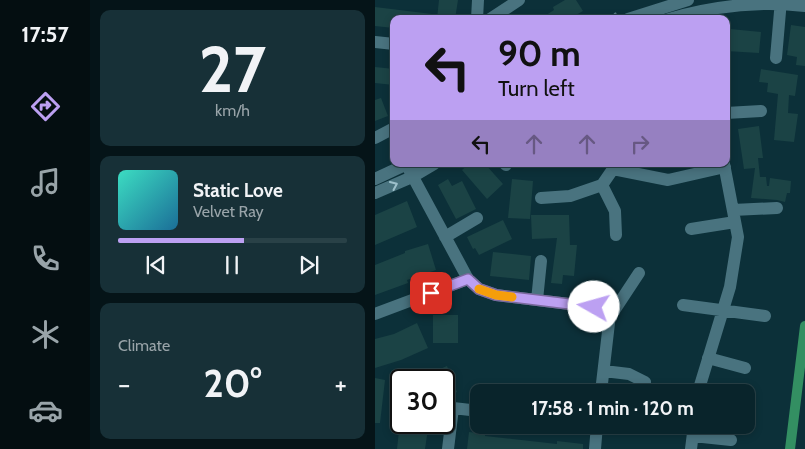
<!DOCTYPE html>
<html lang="en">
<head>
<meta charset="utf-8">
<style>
	:root { --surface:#09242b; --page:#173037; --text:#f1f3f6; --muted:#99a4a9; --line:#294147; --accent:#bca0f2 }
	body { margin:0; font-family:Cabin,sans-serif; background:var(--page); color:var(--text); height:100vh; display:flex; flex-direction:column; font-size:19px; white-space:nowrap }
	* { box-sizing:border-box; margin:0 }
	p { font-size:16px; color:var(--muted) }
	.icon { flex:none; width:28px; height:28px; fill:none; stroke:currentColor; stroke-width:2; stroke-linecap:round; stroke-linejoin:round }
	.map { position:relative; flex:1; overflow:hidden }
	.sheet { display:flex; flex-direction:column; gap:10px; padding:10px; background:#051418; width:285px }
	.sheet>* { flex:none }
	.hud { position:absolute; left:15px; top:15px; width:340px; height:152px; border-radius:10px; box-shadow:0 2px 8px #0003,0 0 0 1px var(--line); background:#bca0f2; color:#111; overflow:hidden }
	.speed { position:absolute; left:15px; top:369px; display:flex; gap:10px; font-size:25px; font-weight:700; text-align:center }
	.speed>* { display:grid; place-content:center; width:65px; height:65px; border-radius:50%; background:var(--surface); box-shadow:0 2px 8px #0003,0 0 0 1px var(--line); line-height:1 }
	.speed .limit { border:2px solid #111; border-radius:8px; background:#fff; color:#111 }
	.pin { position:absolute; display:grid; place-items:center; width:42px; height:42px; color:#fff; margin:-21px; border-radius:10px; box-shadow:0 2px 8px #0006 }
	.me { position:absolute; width:55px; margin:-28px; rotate:277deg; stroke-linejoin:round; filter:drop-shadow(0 0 4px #0008) }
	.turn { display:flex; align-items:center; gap:18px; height:105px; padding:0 25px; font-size:22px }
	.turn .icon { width:65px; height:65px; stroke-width:2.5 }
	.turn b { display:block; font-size:35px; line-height:42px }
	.lanes { display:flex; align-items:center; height:48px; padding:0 25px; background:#0003; justify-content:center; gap:25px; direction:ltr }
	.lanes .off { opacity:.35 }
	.big { font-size:38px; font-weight:700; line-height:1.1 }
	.sheet .card { flex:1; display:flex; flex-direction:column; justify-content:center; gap:8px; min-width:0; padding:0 18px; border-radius:10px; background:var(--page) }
	.sheet .dial { align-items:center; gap:0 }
	.dial b { font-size:65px; line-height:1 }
	.song { display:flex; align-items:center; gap:15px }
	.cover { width:60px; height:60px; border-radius:8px; background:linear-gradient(135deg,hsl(170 70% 55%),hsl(200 70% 35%)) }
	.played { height:5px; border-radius:2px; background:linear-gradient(90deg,var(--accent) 55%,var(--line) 55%) }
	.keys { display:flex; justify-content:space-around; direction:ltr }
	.heat { display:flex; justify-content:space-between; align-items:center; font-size:28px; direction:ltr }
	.trip { position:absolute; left:95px; top:384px; width:285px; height:50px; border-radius:10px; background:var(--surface); box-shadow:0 2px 8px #0003,0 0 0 1px var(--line); font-weight:700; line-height:50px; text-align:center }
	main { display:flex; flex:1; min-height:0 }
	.tab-bar { display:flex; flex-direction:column; width:90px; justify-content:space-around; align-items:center; background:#040e11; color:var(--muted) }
	.tab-bar .icon { width:35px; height:35px }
	.tab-bar .on { color:var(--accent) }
	.tab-bar b { font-size:22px; color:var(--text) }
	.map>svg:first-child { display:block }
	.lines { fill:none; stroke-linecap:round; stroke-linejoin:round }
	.canal { stroke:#338f62; stroke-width:10 }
	.building { fill:#1b4345 }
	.path { stroke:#547780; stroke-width:2; stroke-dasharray:2.5 4; stroke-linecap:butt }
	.minor { stroke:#49737f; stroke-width:12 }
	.oneway { stroke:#9dc0cb }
	.route-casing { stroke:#7a689d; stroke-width:12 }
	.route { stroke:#bca0f2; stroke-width:9 }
	.slow { stroke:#f59e0b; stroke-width:9 }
</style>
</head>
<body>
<main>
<nav class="tab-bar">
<b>17:57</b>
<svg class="icon on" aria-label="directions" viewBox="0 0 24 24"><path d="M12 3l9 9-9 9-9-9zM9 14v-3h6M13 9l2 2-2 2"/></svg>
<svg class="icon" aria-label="music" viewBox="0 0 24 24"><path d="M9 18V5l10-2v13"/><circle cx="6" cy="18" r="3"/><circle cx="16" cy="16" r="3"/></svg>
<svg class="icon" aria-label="phone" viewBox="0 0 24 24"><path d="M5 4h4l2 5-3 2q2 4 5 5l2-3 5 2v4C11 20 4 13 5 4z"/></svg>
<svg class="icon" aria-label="climate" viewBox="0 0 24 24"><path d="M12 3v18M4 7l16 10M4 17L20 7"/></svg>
<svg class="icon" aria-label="car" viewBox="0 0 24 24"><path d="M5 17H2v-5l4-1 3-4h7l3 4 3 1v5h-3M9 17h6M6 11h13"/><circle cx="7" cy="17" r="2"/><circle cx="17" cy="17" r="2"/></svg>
</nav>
<section class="sheet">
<div class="card dial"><b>27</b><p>km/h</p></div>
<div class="card">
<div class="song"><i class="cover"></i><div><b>Static Love</b><p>Velvet Ray</p></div></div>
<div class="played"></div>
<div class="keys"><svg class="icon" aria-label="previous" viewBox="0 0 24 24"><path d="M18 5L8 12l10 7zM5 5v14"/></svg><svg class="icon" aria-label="pause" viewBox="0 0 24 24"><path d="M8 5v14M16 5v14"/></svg><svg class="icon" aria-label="next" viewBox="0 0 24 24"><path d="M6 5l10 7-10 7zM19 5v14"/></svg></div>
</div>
<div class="card"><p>Climate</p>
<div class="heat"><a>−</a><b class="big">20°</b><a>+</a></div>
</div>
</section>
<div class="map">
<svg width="430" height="449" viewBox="0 0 430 449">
	<rect width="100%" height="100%" fill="#0c3039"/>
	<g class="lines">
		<path class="canal" d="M415 449 430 326"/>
	</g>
	<path class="building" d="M64 0H83L80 19H62Z
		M190 0H201L208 11 194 19H165L179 10 178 7Z
		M0 7 57 14V19H19V28L0 26Z
		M416 25 430 27V66L421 65 422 57 412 55Z
		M355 29 386 32 384 53 351 51V37L355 38Z
		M0 67 19 69V85L0 83Z
		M386 69 423 75 420 96 414 95 413 113 423 114 419 142 399 140 403 94 392 92 393 83 384 82Z
		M6 98 13 116 0 121V100Z
		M384 126 388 158H383L385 177H391L392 186H394L395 178 416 181 415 193H412L410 202 402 200 376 198 380 168 369 169 363 129Z
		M94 164H110L128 184 112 199 87 170Z
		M73 179 77 186 87 181 101 209 81 219 63 185Z
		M137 179 158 181 155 219 133 218Z
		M32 201 42 227 0 245V215Z
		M156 215H194L195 245H202L199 276 188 275 187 284 176 283 182 238 157 239Z
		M128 220 137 239 104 255 100 248 98 249 92 237Z
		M53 244 61 270 32 280 33 283 0 295V265L30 253V251Z
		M118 252 156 256 154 280 115 276Z
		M58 315H83V343H58Z
		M42 323 53 348 26 360 0 368V339L19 334Z
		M72 366 82 392 69 397V380H39Z
		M0 378 10 380 5 423H0Z
		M25 422H54L50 449H22Z
		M94 432 110 434V436L182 444V441L208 444V449H92Z"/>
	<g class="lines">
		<path class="path" d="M227 19 244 12"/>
		<path class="minor" d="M102 19 103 0
			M115 19 144 0
			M253 19 313 0
			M294 19C338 6 385 1 430 6
			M0 42 19 44
			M401 58 406 0
			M351 113 386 111
			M0 138 19 128
			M31 164 93 279 104 289 121 295 219 307 230 314 234 323 226 392
			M130 164 131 165
			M237 164 238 169 227 185 240 211 241 235
			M238 169 293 180 350 167
			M0 179 32 164
			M0 193 37 177 59 164
			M166 198 195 196 227 185
			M358 210 402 208
			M316 229 360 222
			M70 237 102 218
			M162 300 166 261
			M308 305 390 316
			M0 314 93 279
			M233 320 264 273
			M333 358 370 368
			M229 371 254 374 270 382
			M323 392 355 287 363 237 349 164
			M318 436 356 440
			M73 449 78 408 104 411
			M220 449 222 425
			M316 449 319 425"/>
	</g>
	<defs><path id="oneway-chevron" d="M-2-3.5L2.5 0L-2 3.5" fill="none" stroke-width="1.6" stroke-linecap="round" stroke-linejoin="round" transform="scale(1.25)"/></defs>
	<use class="oneway" href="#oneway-chevron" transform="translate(19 185) rotate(-24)"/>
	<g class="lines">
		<defs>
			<path id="route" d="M56 293 93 279 104 289 121 295 219 307"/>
		</defs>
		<use href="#route" class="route-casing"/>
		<use href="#route" class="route"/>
		<path class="slow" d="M104 289 121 295 137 297"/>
	</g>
</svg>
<div class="speed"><div class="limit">30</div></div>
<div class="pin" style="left:56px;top:293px;background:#d93025"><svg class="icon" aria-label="arrive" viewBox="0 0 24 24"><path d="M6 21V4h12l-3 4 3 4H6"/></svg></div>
<svg class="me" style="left:219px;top:307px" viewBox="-20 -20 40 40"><circle r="19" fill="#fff"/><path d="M0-13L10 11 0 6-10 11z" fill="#bca0f2"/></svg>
<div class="trip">17:58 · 1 min · 120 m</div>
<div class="hud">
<div class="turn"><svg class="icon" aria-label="left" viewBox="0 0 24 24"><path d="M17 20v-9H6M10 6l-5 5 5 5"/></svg><div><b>90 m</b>Turn left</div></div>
<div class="lanes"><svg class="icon" aria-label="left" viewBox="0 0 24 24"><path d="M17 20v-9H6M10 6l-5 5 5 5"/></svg><svg class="icon off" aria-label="ahead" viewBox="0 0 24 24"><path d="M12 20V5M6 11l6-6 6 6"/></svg><svg class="icon off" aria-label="ahead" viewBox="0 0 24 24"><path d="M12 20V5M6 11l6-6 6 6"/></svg><svg class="icon off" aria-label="right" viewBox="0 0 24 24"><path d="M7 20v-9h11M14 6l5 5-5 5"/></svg></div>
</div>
</div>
</main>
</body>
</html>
